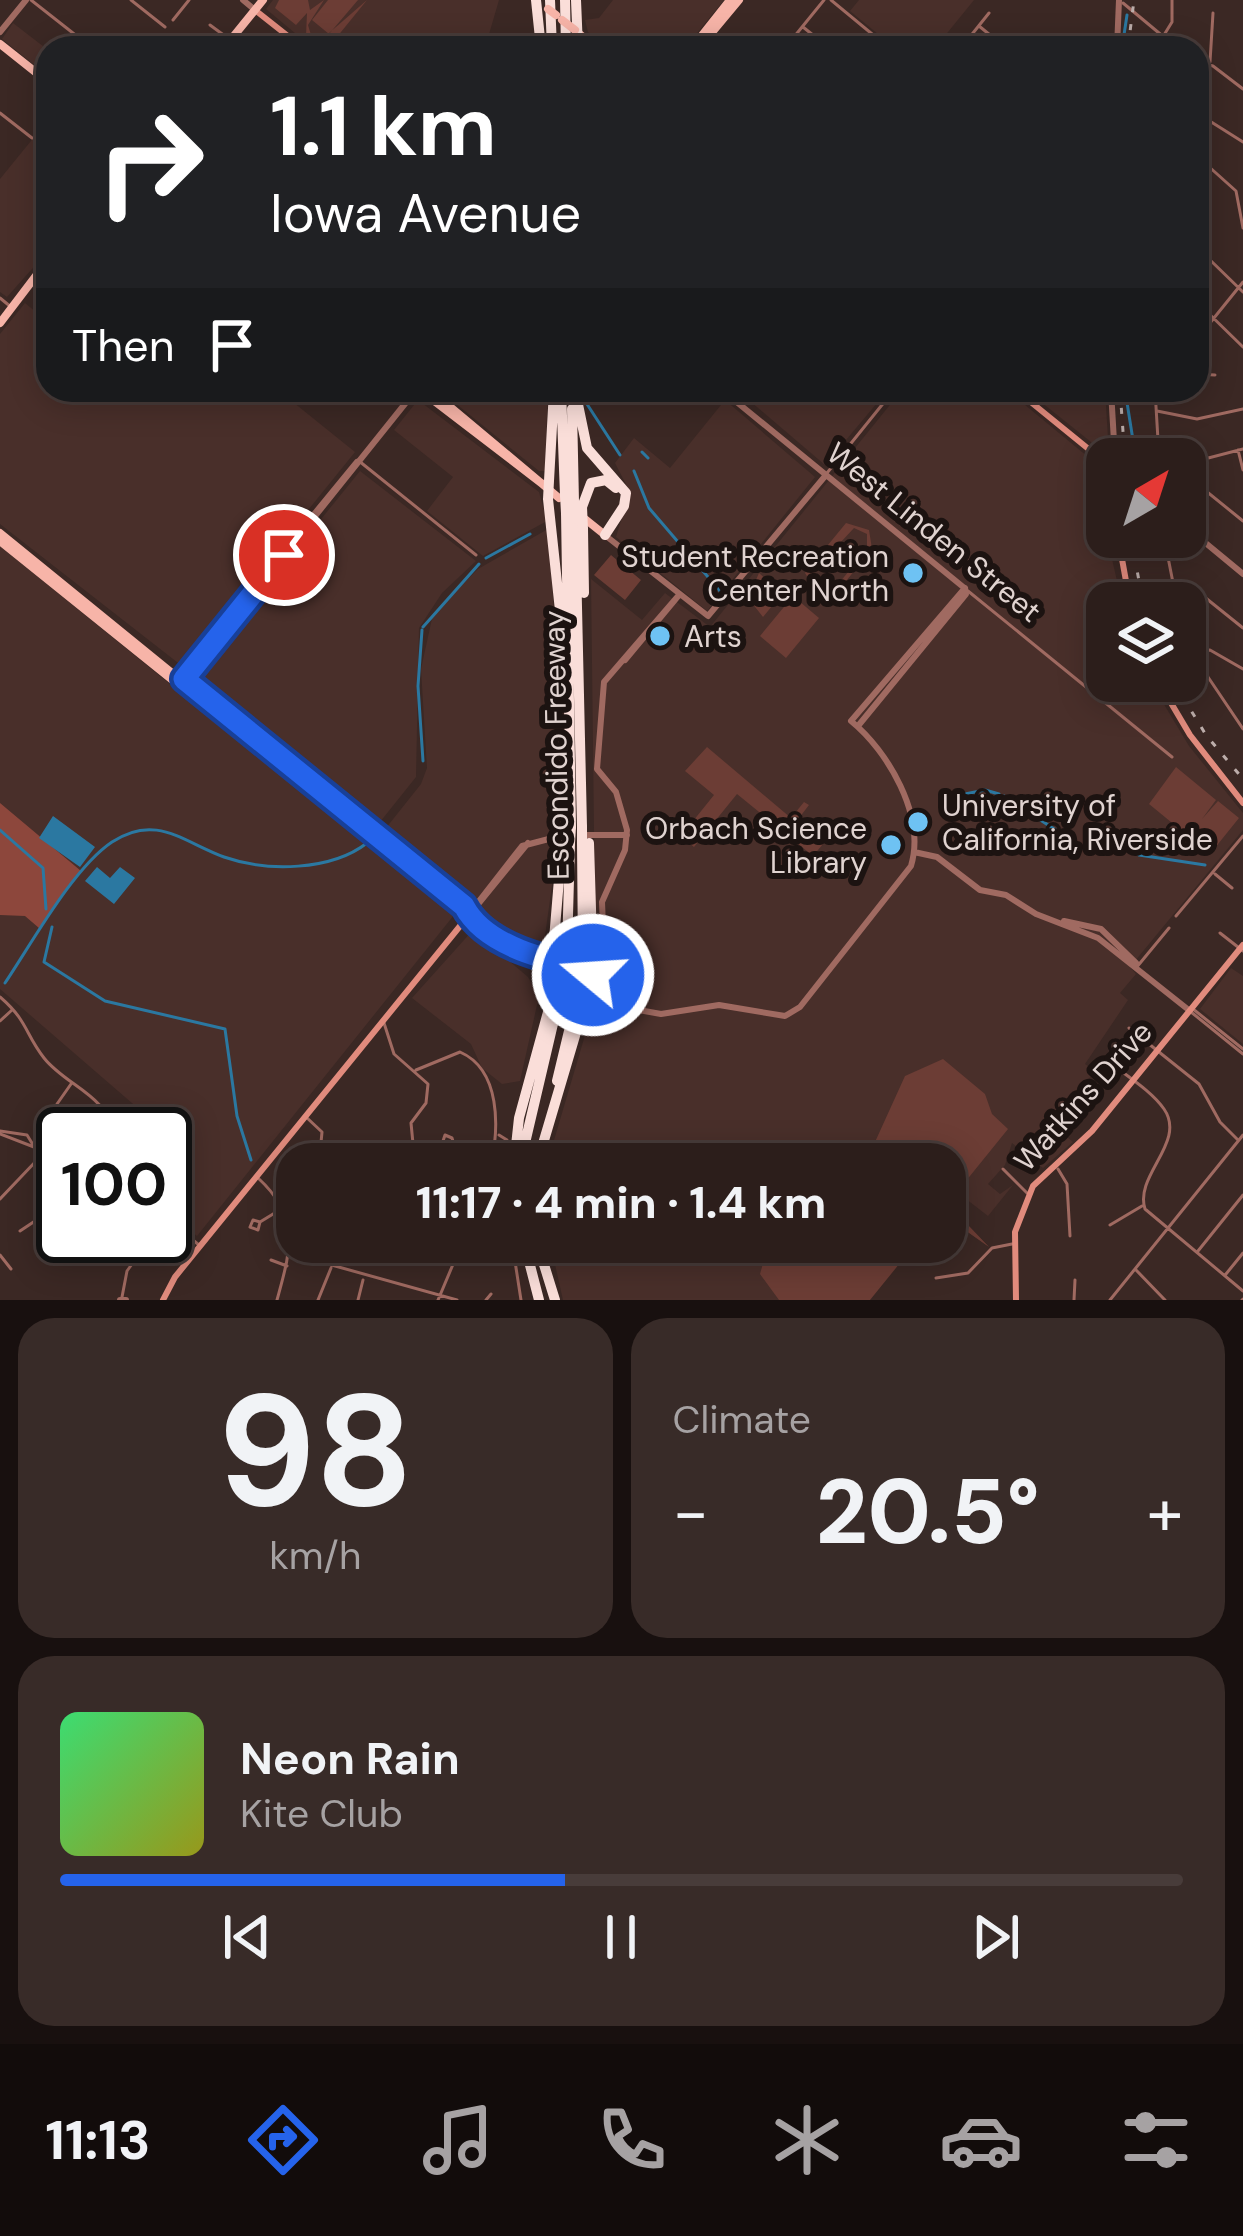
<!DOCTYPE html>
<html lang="en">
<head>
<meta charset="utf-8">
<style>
	:root { --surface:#2c1e1b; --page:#382b28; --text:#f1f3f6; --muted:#a6a2a3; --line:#483c3a; --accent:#2563eb }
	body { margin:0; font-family:"DM Sans",sans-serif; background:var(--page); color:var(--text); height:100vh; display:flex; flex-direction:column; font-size:45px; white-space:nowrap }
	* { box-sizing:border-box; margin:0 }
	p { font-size:39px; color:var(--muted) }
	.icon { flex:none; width:66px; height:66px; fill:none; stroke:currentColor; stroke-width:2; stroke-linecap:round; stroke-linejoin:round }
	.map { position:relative; height:1300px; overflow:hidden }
	.side { display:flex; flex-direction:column; gap:18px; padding:18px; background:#18100f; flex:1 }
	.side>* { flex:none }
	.banner { position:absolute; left:36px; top:36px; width:1173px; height:366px; border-radius:36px; box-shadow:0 6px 30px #0003,0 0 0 3px var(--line); background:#202124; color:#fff; overflow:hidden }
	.needle { width:78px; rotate:39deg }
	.tools { position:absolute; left:1086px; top:438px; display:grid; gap:24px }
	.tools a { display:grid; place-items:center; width:120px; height:120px; border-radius:24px; background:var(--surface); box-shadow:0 6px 30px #0003,0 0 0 3px var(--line); font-size:60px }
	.speed { position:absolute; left:36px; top:1107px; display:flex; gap:24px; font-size:60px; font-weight:700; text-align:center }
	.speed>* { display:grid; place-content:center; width:156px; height:156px; border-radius:50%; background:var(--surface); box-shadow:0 6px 30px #0003,0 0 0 3px var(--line); line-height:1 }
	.speed .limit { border:6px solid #111; border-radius:18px; background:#fff; color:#111 }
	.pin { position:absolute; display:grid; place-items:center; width:102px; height:102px; color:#fff; margin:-51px; border:6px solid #fff; border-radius:50%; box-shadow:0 3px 12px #0007 }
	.me { position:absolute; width:132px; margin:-66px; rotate:288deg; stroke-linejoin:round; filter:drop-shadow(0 0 9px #0008) }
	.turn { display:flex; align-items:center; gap:42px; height:252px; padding:0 36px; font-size:54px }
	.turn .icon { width:156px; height:156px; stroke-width:2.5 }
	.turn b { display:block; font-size:84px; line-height:102px }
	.then { display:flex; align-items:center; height:114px; padding:0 36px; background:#0003; gap:24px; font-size:45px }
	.big { font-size:90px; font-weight:800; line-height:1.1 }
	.side .card { flex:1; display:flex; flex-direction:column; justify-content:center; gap:18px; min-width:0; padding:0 42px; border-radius:36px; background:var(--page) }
	.side .dial { align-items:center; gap:0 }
	.dial b { font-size:156px; line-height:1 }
	.song { display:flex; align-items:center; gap:36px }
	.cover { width:144px; height:144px; border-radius:18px; background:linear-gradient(135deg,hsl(140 70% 55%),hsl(60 70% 35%)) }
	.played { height:12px; border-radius:6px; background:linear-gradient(90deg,var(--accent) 45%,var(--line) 45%) }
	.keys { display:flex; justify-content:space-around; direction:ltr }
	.heat { display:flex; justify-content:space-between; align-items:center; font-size:66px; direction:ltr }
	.side .tiles { flex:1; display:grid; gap:18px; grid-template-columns:1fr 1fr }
	.card:last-child { grid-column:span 2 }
	.trip { position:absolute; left:276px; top:1143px; width:690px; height:120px; border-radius:36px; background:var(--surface); box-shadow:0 6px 30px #0003,0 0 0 3px var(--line); font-weight:800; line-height:120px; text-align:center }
	.dock { display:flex; height:192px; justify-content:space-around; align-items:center; background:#120c0b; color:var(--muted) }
	.dock .icon { width:84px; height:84px }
	.dock .selected { color:var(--accent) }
	.dock b { font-size:54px; color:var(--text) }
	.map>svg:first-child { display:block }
	.built { fill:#492f2a }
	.green { fill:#6c3d35; fill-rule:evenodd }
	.forest { fill:#8d473c }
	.water { fill:#2b78a1 }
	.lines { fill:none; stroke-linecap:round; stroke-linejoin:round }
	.stream { stroke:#2b78a1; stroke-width:3 }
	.minor { stroke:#a06a61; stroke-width:3 }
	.tertiary { stroke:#a06a61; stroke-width:6 }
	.secondary { stroke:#e18b7d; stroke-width:6 }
	.primary { stroke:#f7b4a8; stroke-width:8 }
	.motorway { stroke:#faded9; stroke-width:10 }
	.rail { stroke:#bcadaa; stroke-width:3; stroke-dasharray:6 12; stroke-linecap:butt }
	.primary-bridge { stroke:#f7b4a8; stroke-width:8 }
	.motorway-bridge { stroke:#faded9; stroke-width:10 }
	.route-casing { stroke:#184099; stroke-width:30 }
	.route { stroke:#2563eb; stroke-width:21 }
	.poi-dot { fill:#6ec2f3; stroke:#1c1311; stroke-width:4.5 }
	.labels { text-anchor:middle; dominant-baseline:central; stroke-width:12; stroke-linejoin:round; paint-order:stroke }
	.street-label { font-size:30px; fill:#e0d3d0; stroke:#1c1311 }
	.poi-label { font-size:30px; fill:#e0d3d0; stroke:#1c1311; text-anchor:end }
</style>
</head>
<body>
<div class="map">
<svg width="1243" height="1300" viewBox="0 0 1243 1300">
	<rect width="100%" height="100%" fill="#3b2824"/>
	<path class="built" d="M273 0H499L485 48H313L266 9Z
		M613 0H724L685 48H607L588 32 585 20 599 18Z
		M859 0H974L935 48H895L850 11Z
		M13 23 48 50V76L2 39Z
		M48 120V251L7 297 0 292V179Z
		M25 303 48 322V390H278L355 452 182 666 0 524V334Z
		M439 390H548L545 471H539Z
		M737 390H888L825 465Z
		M902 390H1007L1105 471 1107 537 1122 603H1107V681H1150L1189 746 1243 813V830L1130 967 1136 974 1120 993 1128 1000 1085 1064 1095 1071 1052 1125 1073 1142 1043 1168 1012 1143 1005 1165 988 1184 1000 1194 1013 1185 988 1216 957 1192 967 1224 989 1247 945 1216V1164H547L596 998 591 579 642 620 665 593 710 627Z
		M1026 390H1105L1109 454H1106Z
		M418 400 539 492 547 521 483 556 427 511 453 477 394 430Z
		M725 400 815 477 707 611 616 537 630 492 615 463 634 438 670 468Z
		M360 471 476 561 442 593 419 628 416 777 376 827 195 675Z
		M548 529 564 746 560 828 544 943 539 945 490 919 382 833 421 784 427 768 421 669 433 614 478 569Z
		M0 546 454 915 197 1236 165 1211V1134H135L140 1110 0 989Z
		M473 930 528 977 539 996 520 1081 502 1084 482 1068 471 1044 412 998Z
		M1231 968 1243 976V1044L1200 1009Z
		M550 1242H917L869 1300H563Z"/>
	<path class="green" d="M279 0H308L310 10 324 0 308 25 311 35 321 40 367 0 328 48 306 36 307 13 296 25 275 8Z
		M328 0H358L329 34 312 20Z
		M846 523 869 530 872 549 838 591 819 595 805 573ZM854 528 867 534V549L835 588 819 590 814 571Z
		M611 555 641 580 625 600 594 575Z
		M759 573 782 594 763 617 748 598Z
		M793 596 819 618 786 658 760 636Z
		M707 747 791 818 804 802 809 805 796 822 823 844 813 856 737 794 694 847 681 836 714 795 685 771Z
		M1176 767 1216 800 1202 819 1218 801 1239 818 1210 854 1149 804Z
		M943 1059 985 1094 992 1114 1008 1129 957 1192 967 1224 989 1247 945 1216V1164H865L905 1076Z
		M769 1242H917L870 1300H779L760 1274Z"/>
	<path class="forest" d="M0 803 81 871 39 928 25 916 0 915Z"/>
	<path class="water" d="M53 816 95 847 80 867 39 838Z
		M97 867 110 878 120 867 135 878 114 904 85 881Z"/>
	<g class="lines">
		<path class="stream" d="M1122 48 1127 15
			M1125 390 1136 459
			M585 401 620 455
			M642 452 648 458
			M634 471 649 508 720 591
			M486 558 530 534
			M423 627 479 564
			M422 630 418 686 423 761
			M965 794 985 790 999 794
			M1004 796 1089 852 1127 845 1139 855 1205 865
			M0 830 43 868 46 909
			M52 927 44 962 105 1001 225 1029 237 1116 251 1160
			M5 983C32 943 73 868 112 842 156 813 183 842 224 857 267 872 331 871 367 843"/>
		<path class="minor" d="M31 0 92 48
			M131 0 165 27
			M831 0 889 48
			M1123 3 1177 48
			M173 20 189 0
			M210 25 229 39
			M979 26 1006 48
			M803 27 829 48
			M785 48 824 0
			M961 48 989 13
			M1156 48 1172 22V0
			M1197 62 1213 66 1243 89
			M1210 62 1213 13
			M0 113 32 138
			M1197 113 1243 142
			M1197 156 1236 191 1243 228
			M1197 228 1207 257 1243 292
			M0 298 11 307
			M1200 305 1243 347
			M1197 339 1243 282
			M1197 374 1215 375
			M1155 390 1158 440 1167 459
			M1157 411 1197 419 1243 409
			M1238 450 1243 470
			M359 461 476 555
			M1185 470 1193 462 1243 449
			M827 473 894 390
			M1185 474 1243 521
			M1164 537 1177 603
			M1172 586 1192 587 1243 628
			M968 591 1172 757
			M1185 628 1208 677 1243 729
			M1197 651 1210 650 1243 669
			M1215 874 1232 888
			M1176 916 1243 836
			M1220 933 1243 951
			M1136 968 1169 928
			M0 997C28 1021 25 1034 44 1058 66 1086 108 1095 113 1134
			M1193 1009 1243 1049
			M1191 1012 1243 1054
			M0 1021 12 1010
			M384 1023 394 1054 428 1084 426 1103 411 1123 415 1164
			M1129 1028 1199 1084 1220 1122 1237 1139
			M1104 1058C1123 1074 1150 1089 1164 1109 1187 1142 1134 1175 1145 1209L1243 1291
			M416 1070 460 1052C501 1070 499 1128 491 1164
			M306 1117 322 1132 319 1164
			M0 1131 27 1135 48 1169 63 1178
			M0 1134 34 1147
			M70 1134 57 1104 71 1084
			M499 1135 507 1140 506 1164
			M454 1153 443 1141 445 1135 452 1138 458 1159
			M1003 1169 1027 1193
			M1058 1169 1067 1184 1070 1236
			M258 1178C302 1218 290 1252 277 1300
			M0 1199 38 1159
			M165 1217 199 1245
			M260 1222 253 1220 250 1227 258 1230 260 1222 278 1211
			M1110 1225 1142 1206
			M20 1231 50 1211 61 1179
			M389 1242 404 1248 417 1242
			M452 1242 461 1249
			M512 1242 521 1300
			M64 1251 87 1236
			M1198 1251 1243 1195
			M292 1254 457 1300
			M0 1255 11 1269
			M271 1260 287 1266
			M1136 1270 1165 1300
			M1226 1274 1243 1253
			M936 1278 968 1273 992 1248 1012 1244
			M122 1297 127 1271 152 1236
			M318 1300 331 1268
			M358 1300 363 1280
			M438 1300 454 1262 471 1242
			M486 1300 491 1294
			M1074 1300 1075 1280
			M1110 1300 1243 1135
			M1242 1300 1243 1299"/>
		<path class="tertiary" d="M243 0 255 10
			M0 32 26 0
			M1117 48 1119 0
			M722 390 962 586
			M1111 390 1115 459
			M1185 526 1243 574
			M606 536 708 616 826 475
			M679 595 604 682 597 769 616 792 627 830 625 850 602 902 606 996 622 1007 661 1014 719 1005 785 1016 800 1007 911 866C926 816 888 751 851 721L965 588
			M625 660 679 595
			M177 681 357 462
			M183 681 416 390
			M858 726 966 594 965 588
			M583 835H627
			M914 852 937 857 980 890 1006 895 1036 914 1098 938 1190 1011
			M469 914 522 846 564 835
			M470 914 528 843
			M1064 921 1101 929 1136 963
			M120 1300H126"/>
		<path class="secondary" d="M255 10 303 48
			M1016 390 1107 464
			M1118 537 1130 603
			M1158 681 1190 735 1243 803
			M163 1300 175 1277 469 915
			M1016 1300 1015 1232 1033 1186 1092 1131 1243 945"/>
		<path class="primary" d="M576 31 596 48
			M0 44 48 82
			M224 48 263 0
			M692 48 730 0
			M699 48 739 0
			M0 323 48 260
			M420 390 549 489
			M430 390 559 498
			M585 519 605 535
			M0 533 468 914
			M0 541 458 910 521 950 586 968"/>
		<path class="motorway" d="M536 0 541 48
			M550 0 552 48
			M565 0 566 48
			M576 0 578 48
			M554 390 548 499 562 629
			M561 390 565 495
			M575 390 587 448 626 493 624 506 605 535
			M572 409 574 502
			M582 507 591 483 606 480 616 488
			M566 513 571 827
			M575 519 582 827
			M583 529 584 593
			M582 843 583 955
			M567 951 570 843
			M557 1081 581 981
			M521 1160 564 977
			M514 1164 519 1118 548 1012 562 843
			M537 1164 593 975 589 843
			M524 1242 539 1300
			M537 1242 555 1300"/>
		<path class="rail" d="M1128 48 1134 0
			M1120 390 1125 459
			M1131 537 1143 603
			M1173 681 1206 735 1243 779"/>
		<path class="primary-bridge" d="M548 9 556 15
			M562 20 575 30"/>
		<path class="motorway-bridge" d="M565 495 566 513
			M574 502 575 519
			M582 507 583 529
			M562 843 563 827
			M570 843 571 827
			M582 843V827
			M564 977 567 951
			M581 981 583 955"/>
	</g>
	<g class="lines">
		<defs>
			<path id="route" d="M284 555 184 679 464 906C486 948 551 961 594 970L593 975"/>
		</defs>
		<use href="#route" class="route-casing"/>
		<use href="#route" class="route"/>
	</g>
	<g class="poi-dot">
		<circle cx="913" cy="573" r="12"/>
		<circle cx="660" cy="636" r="12"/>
		<circle cx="918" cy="822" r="12"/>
		<circle cx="891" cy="845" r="12"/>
	</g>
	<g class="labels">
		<g class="street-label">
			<text transform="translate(934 532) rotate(39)">West Linden Street</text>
			<text transform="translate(556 745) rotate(-91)">Escondido Freeway</text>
			<text transform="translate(1083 1096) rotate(-48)">Watkins Drive</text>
		</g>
		<g class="poi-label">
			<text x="889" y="556">Student Recreation<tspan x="889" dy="34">Center North</tspan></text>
			<text x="684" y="636" text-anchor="start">Arts</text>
			<text x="942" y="805" text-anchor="start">University of<tspan x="942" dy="34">California, Riverside</tspan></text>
			<text x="867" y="828">Orbach Science<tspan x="867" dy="34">Library</tspan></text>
		</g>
	</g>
</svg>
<div class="tools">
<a><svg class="needle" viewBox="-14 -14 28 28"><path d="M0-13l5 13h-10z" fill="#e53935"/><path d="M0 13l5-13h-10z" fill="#a6a2a3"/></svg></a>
<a><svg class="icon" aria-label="layers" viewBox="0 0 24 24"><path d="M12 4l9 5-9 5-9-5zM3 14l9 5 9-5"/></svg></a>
</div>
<div class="speed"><div class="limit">100</div></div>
<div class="pin" style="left:284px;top:555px;background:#d93025"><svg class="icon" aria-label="arrive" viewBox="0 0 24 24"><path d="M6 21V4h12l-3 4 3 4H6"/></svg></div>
<svg class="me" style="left:593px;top:975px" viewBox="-20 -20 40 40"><circle r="17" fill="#2563eb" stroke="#fff" stroke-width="3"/><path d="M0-11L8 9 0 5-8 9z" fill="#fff"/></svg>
<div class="trip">11:17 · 4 min · 1.4 km</div>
<div class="banner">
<div class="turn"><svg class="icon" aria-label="right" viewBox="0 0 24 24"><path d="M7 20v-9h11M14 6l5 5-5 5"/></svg><div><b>1.1 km</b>Iowa Avenue</div></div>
<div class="then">Then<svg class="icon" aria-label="arrive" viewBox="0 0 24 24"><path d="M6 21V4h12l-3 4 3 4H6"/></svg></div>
</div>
</div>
<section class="side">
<div class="tiles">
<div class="card dial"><b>98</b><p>km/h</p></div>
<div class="card"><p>Climate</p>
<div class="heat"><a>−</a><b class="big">20.5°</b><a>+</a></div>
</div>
<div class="card">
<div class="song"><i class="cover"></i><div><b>Neon Rain</b><p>Kite Club</p></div></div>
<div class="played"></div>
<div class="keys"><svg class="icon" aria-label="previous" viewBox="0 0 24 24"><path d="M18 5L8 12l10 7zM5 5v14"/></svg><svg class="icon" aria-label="pause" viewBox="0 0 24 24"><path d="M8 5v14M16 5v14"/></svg><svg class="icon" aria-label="next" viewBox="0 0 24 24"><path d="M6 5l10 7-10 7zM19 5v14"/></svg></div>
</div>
</div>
</section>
<nav class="dock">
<b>11:13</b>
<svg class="icon selected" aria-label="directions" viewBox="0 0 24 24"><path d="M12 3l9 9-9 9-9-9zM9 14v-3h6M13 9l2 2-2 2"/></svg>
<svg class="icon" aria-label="music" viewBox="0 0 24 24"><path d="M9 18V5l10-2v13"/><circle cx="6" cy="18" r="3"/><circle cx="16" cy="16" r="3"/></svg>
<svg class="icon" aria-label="phone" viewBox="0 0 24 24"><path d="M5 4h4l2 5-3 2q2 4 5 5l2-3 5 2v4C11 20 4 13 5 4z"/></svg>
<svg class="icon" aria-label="climate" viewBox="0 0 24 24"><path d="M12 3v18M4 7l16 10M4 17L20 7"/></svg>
<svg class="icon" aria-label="car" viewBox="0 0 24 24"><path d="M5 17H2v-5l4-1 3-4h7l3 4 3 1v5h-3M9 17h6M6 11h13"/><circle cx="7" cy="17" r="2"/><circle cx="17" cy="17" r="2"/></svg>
<svg class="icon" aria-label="filters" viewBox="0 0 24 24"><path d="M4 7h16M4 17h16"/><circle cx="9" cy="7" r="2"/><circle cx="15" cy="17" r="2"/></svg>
</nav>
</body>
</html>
